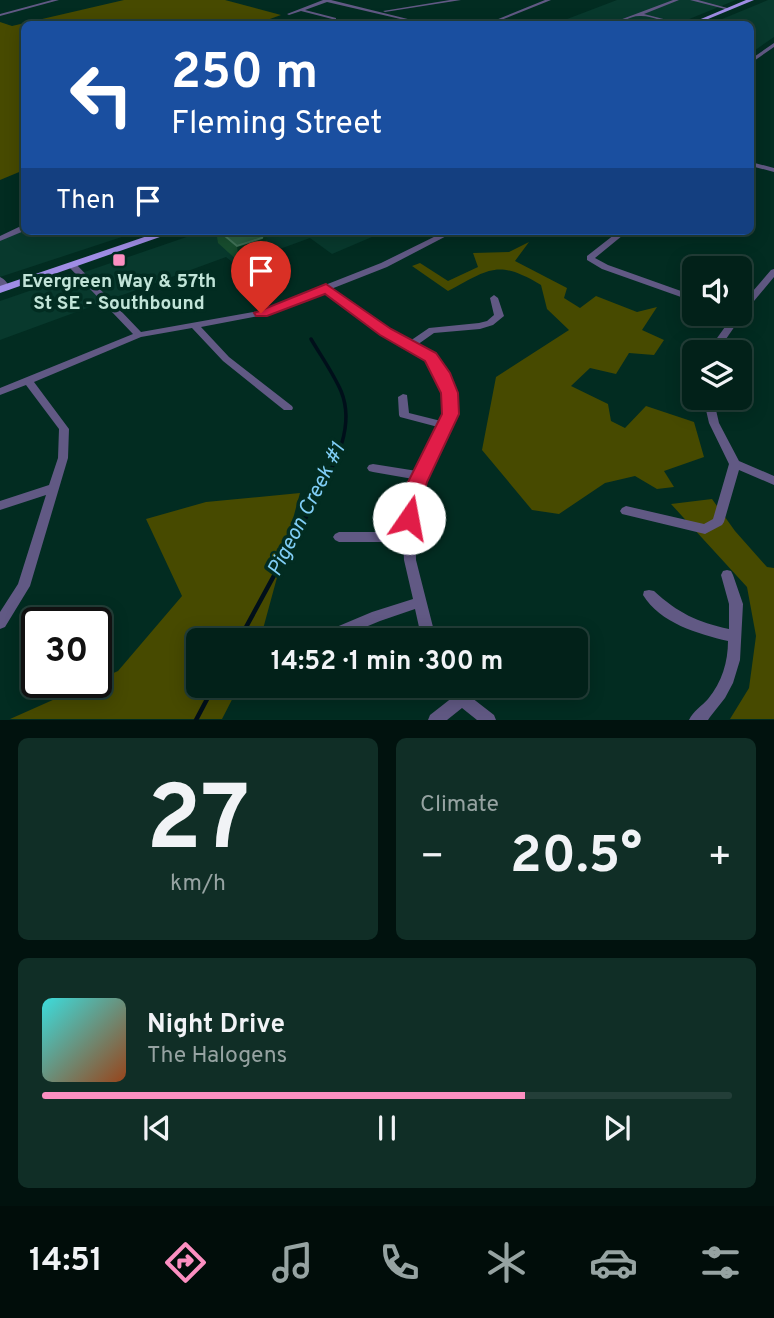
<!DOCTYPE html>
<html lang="en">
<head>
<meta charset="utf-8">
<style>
	:root { --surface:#022119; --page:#102e26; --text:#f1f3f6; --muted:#96a3a2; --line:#233e38; --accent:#fc8fc1 }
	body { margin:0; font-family:Overpass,sans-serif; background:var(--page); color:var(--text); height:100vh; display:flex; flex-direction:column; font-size:26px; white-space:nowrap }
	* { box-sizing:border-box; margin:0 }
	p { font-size:23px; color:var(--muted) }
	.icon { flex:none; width:38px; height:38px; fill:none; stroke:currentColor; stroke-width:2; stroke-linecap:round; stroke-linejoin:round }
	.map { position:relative; height:720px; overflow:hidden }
	.panel { display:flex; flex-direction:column; gap:18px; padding:18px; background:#01120e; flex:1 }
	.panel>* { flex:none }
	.guide { position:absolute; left:21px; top:21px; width:733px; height:214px; border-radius:10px; box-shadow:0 4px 18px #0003,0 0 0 2px var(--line); background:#1a4fa0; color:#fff; overflow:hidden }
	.buttons { position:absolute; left:682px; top:256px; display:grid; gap:14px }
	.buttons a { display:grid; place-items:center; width:70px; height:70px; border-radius:10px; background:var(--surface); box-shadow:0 4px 18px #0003,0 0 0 2px var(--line); font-size:35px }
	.speed { position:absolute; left:21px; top:607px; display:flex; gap:14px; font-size:35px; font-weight:700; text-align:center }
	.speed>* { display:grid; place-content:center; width:91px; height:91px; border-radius:50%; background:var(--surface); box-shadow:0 4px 18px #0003,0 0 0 2px var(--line); line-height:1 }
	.speed .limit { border:4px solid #111; border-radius:10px; background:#fff; color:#111 }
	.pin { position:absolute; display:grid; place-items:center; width:60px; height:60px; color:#fff; margin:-72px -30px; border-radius:50% 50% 50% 0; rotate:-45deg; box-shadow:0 0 7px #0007 }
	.pin .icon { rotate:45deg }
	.me { position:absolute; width:77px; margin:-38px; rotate:12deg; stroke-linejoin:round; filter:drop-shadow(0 0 5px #0008) }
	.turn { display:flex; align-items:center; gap:24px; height:147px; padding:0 35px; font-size:32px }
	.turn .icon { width:91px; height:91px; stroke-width:2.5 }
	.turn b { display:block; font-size:49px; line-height:60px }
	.then { display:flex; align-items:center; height:66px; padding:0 35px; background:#0003; gap:14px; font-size:26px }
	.big { font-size:52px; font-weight:700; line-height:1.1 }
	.panel .card { flex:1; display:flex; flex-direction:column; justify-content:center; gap:10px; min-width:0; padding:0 24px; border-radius:10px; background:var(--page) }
	.panel .dial { align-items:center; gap:0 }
	.dial b { font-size:91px; line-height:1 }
	.song { display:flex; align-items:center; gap:21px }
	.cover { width:84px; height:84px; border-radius:10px; background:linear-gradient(135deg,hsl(180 70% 55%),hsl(20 70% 35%)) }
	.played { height:7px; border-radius:4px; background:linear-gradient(90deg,var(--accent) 70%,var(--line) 70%) }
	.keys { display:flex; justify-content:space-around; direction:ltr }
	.heat { display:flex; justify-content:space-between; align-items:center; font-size:38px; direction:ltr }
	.panel .tiles { flex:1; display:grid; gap:18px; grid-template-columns:1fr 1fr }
	.card:last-child { grid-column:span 2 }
	.trip { position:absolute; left:186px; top:628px; width:402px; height:70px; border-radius:10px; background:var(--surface); box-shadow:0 4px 18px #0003,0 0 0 2px var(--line); font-weight:700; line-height:70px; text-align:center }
	.menu { display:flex; height:112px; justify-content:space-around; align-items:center; background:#010d0a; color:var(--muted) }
	.menu .icon { width:49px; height:49px }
	.menu .on { color:var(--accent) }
	.menu b { font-size:32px; color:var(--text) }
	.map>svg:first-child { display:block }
	.built { fill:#08392d }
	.green { fill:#474a00 }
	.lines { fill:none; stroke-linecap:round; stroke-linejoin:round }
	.stream-far1 { stroke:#000f1a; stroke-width:3.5 }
	.stream { stroke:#000f1a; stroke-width:4.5 }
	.minor { fill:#615984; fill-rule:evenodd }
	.major { fill:#9f8de5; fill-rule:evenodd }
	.wall { fill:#184e2f }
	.shaded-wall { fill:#073a22 }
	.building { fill:#2a5e41; stroke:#427359; stroke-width:2 }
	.route { fill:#e11d48; stroke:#92132f; stroke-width:2 }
	.poi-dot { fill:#fc8fc1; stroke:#022c21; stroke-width:2.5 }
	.labels { text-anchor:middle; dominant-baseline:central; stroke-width:7; stroke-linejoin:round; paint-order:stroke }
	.poi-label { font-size:19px; font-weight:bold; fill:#c1e4d8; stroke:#022c21 }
	.water-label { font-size:21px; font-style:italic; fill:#80cef6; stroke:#022c21 }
</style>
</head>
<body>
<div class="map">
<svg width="774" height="720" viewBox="0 0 774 720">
	<rect width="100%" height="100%" fill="#022c21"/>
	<path class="built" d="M617 0H736L677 24H554Z
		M768 0H774V37L751 53V24H710Z
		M24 230V231H140L0 277V240Z
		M204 231H386L332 254 310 238 236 265 226 257 0 340V301Z"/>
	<path class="green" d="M124 0H225L281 15 256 24H24V170L0 180V22L12 26Z
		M529 242 515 261 567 288 564 298 580 308 596 296 637 312 657 307 642 330 664 340 654 355 629 353 616 374 590 368 571 386 608 404 611 421 625 428 646 406 694 422 704 457 664 471 674 487 657 489 635 476 605 483 559 514 532 510 482 450 496 377 569 330 547 309 541 285C497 259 490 269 448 291L412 266 420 263 448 281 478 267 473 253 509 252Z
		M300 493 260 640H198V686H239L222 719H10L118 671 182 596 146 519 206 502Z
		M712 499 735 531 767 567 774 568V719H730L749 688 756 636 747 587 671 504Z"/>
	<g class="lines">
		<path class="stream-far1" d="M311 339C321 356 333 373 341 391 357 430 331 470 313 504"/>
		<path class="stream" d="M239 640 314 502
			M196 720 214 686"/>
		<path class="minor" d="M52 0H59L0 16V14Z
			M323 0H331L428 24H422L327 2 305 10 336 18V20L301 11 289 15 287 14Z
			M450 0H461L385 12 383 11Z
			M545 0H551L491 24H486Z
			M673 0H679L644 14 679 23V24C666 24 654 16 641 16 630 15 620 25 609 24Z
			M690 0H698L731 9 729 10Z
			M774 43V47L751 63V59Z
			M751 162 774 168V172L751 166Z
			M21 226H24V231L0 241V236Z
			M446 231H456L387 267 331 289 389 330 410 341 429 328 479 323 487 321 494 315 490 298 494 295 498 298 504 316 493 325 480 329 434 333 417 345 434 355 447 373 455 393V414L423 482 415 518 416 560 433 627 439 640H425L419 627 415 609 380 621 339 638 334 636 332 632 334 628 372 612 413 599 404 560 403 542H339L335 540 333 537 335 534 339 532H403V518L413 479 373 472 369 471 367 468 369 465 373 464 417 471 438 427 400 417 399 415 398 397 403 394 407 395 409 413 441 421C451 402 442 375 428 360 419 350 394 341 381 333 362 320 343 305 324 291L264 315 201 327 229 357 292 406 293 408 292 410H284L223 361 192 328 141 337 34 382 69 429 68 458 30 586 5 627 0 629V612L18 584 46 495 0 510V501L49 485 58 458 59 429 26 385 0 395V388L133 334 69 267 68 265 69 263H75L141 332 259 311 381 263Z
			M619 231H628L595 258 608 265 695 296V302L602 269 587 260V256Z
			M774 269V277L744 313 717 352H707L735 313H740V306L771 270Z
			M0 277C5 279 8 284 10 288L9 290H3L0 286Z
			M703 397H713L719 423 739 461 774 476V485L739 470 724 522 722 525 705 534 622 514 620 511 622 508 626 506 704 524 713 519 729 464 709 423Z
			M727 570 731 571 733 575 743 604 740 660 733 683 725 698 710 717 708 720H689C693 711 702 706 708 699 722 682 728 662 728 641 698 634 660 623 643 595L644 591 649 590 654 591C678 613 697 622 729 629V604L721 575 723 571Z
			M448 686H463L467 694 494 715 496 720H477L462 708 447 720H428L430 715 453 697Z"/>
		<path class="major" d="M746 0H754L696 24H689Z
			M162 231H177L0 293V286Z"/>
	</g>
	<path class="wall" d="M216 231H269L263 253 239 262 218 243Z"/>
	<path class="shaded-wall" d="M264 231H269L263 253 239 262 237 246Z"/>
	<path class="building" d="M219 231H264L262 238 237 246Z"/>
	<path class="route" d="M326 284 391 329 436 353 450 373 458 393 459 414 427 482 416 524H402L399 518 408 482 442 414 441 393 425 361 380 335 325 294 267 316H256L254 313Z"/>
	<rect class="poi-dot" x="112" y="253" width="14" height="14" rx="3.5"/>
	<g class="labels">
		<g class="poi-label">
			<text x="119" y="282">Evergreen Way &amp; 57th<tspan x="119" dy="22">St SE - Southbound</tspan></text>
		</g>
		<g class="water-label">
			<text transform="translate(307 510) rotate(-63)">Pigeon Creek #1</text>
		</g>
	</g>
</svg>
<div class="buttons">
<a><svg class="icon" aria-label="sound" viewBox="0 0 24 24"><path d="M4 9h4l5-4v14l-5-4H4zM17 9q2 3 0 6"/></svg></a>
<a><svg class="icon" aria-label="layers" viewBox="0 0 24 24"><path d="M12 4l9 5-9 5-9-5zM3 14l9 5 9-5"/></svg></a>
</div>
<div class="speed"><div class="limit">30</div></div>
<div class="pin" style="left:261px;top:313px;background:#d93025"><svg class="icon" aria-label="arrive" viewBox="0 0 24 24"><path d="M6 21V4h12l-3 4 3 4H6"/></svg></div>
<svg class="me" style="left:409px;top:518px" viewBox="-20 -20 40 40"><circle r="19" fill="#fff"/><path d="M0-13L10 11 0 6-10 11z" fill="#e11d48"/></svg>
<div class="trip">14:52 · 1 min · 300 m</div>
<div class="guide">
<div class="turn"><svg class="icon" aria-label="left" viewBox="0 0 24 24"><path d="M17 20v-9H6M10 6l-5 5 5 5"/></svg><div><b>250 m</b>Fleming Street</div></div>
<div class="then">Then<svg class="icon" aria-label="arrive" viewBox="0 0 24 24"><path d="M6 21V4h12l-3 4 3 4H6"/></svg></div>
</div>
</div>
<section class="panel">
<div class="tiles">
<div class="card dial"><b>27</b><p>km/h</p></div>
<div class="card"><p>Climate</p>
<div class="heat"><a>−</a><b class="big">20.5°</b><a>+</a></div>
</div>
<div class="card">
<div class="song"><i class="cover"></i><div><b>Night Drive</b><p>The Halogens</p></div></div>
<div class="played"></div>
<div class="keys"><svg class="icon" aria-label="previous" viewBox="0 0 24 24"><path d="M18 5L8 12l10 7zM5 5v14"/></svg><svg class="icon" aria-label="pause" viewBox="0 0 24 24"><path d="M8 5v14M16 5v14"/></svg><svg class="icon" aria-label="next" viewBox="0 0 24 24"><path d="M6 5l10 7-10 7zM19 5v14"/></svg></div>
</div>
</div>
</section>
<nav class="menu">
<b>14:51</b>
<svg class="icon on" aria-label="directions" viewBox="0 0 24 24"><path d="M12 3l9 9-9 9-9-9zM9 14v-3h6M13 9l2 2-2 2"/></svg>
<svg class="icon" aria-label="music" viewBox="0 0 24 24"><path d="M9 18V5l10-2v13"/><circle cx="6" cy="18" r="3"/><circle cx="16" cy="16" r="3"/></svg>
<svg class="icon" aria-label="phone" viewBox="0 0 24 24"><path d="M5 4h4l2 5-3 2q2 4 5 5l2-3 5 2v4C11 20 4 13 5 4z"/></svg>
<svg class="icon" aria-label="climate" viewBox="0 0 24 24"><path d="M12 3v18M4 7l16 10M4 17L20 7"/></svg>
<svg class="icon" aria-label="car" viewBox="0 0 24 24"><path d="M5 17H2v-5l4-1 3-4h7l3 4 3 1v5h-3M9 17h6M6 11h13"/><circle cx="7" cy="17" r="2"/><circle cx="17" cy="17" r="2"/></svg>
<svg class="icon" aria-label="filters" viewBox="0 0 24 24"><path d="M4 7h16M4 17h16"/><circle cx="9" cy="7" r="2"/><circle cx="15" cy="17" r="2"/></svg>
</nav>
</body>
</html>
